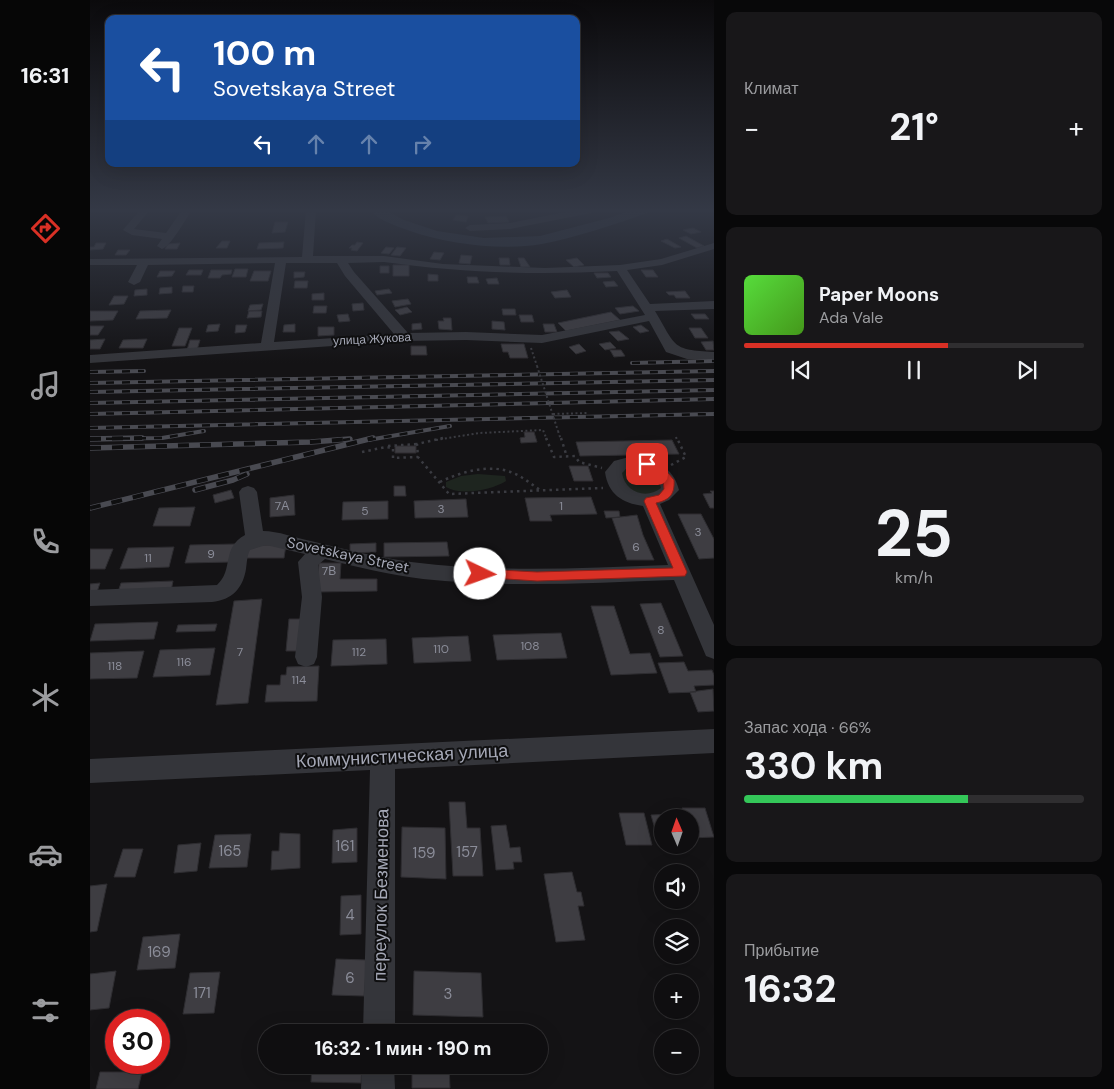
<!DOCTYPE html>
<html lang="ru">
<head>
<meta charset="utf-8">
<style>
	:root { --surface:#0f0e10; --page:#181719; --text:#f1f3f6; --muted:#9b9c9f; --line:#2f2e30; --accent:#d93025 }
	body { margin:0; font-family:"DM Sans",sans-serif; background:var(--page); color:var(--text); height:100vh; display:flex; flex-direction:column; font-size:19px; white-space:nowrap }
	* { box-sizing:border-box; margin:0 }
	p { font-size:16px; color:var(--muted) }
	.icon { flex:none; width:28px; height:28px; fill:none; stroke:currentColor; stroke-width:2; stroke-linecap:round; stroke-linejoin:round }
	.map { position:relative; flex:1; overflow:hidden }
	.sheet { display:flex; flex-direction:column; gap:12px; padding:12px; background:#080809; width:400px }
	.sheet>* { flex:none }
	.hud { position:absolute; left:15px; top:15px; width:475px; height:152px; border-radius:10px; box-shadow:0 5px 20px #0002,0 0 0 1px var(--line); background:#1a4fa0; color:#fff; overflow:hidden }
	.needle { width:32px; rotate:358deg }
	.tools { position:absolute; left:564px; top:809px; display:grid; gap:10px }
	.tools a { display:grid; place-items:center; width:45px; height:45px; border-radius:50%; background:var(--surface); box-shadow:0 5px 20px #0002,0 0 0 1px var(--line); font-size:25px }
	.speed { position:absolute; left:15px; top:1009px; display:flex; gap:10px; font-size:25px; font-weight:700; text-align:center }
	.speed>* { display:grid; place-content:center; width:65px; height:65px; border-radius:50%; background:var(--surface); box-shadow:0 5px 20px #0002,0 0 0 1px var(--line); line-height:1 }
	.speed .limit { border:8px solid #d22; background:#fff; color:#111 }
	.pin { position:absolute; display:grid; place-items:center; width:42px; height:42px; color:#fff; margin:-21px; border-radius:10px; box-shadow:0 2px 8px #0006 }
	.me { position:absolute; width:55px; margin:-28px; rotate:93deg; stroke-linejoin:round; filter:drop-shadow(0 0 4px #0008) }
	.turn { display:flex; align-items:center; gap:18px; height:105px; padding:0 25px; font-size:22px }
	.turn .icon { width:65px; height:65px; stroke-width:2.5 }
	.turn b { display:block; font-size:35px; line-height:42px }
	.lanes { display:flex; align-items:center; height:48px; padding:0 25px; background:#0003; justify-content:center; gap:25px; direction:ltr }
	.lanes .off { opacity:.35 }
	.big { font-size:38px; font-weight:700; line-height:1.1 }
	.sheet .tile { flex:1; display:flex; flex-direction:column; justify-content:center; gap:8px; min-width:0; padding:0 18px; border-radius:10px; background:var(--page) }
	.sheet .dial { align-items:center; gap:0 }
	.dial b { font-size:65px; line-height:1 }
	.song { display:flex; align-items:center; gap:15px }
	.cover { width:60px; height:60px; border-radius:8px; background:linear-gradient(135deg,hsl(110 70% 55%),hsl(100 70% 35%)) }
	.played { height:5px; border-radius:2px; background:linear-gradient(90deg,var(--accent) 60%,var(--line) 60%) }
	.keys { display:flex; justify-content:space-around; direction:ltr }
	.heat { display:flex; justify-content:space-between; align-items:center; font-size:28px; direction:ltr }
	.charge { height:8px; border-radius:4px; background:linear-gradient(90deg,#34c759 66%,var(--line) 0) }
	.trip { position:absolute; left:168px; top:1024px; width:290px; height:50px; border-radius:25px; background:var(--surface); box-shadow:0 5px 20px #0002,0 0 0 1px var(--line); font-weight:700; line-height:50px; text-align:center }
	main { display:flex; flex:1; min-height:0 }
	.tab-bar { display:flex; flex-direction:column; width:90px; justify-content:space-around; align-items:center; background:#060606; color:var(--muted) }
	.tab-bar .icon { width:35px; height:35px }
	.tab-bar .active { color:var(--accent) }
	.tab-bar b { font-size:22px; color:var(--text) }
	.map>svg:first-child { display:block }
	.green { fill:#1e251f }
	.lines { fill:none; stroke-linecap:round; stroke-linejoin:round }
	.river { fill:#2a3039; fill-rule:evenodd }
	.building { fill:#3e3d42; stroke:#2e2d31 }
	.path-far1 { stroke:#3a3b41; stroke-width:2; stroke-dasharray:2 2.5; stroke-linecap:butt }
	.path { stroke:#3a3b41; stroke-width:2.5; stroke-dasharray:2.5 4; stroke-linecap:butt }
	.minor { fill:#34353a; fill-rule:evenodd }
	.rail-far1-casing { stroke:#494a51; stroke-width:4 }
	.rail-casing { stroke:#494a51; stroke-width:5.5 }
	.rail-far1 { stroke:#0f0f10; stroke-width:2.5; stroke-dasharray:8; stroke-linecap:butt }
	.rail { stroke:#0f0f10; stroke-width:4; stroke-dasharray:11; stroke-linecap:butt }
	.path-bridge { stroke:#3a3b41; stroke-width:2; stroke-dasharray:2 2.5; stroke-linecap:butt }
	.route { fill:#d93025; stroke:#8d1f18 }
	.labels { text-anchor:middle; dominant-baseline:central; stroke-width:4; stroke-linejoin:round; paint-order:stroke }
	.far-street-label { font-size:12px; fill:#a5a8b6; stroke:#0f0f10 }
	.number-label { font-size:12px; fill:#8b8d99 }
	.street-label { font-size:15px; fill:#a5a8b6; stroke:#0f0f10 }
	.near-number-label { font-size:15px; fill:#8b8d99 }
	.near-street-label { font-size:18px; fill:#a5a8b6; stroke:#0f0f10 }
</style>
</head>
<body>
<main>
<nav class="tab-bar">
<b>16:31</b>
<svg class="icon active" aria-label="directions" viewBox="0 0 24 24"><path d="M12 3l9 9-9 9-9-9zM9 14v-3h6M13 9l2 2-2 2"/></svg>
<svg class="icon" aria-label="music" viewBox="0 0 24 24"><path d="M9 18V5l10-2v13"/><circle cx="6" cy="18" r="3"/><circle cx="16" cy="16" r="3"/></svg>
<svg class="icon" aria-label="phone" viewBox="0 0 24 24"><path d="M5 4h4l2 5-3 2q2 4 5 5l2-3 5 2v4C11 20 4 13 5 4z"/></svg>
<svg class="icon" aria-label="climate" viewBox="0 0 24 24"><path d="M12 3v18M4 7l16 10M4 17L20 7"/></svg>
<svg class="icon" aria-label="car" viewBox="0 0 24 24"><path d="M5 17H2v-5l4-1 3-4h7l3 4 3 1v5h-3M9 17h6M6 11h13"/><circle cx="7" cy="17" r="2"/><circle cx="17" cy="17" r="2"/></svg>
<svg class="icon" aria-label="filters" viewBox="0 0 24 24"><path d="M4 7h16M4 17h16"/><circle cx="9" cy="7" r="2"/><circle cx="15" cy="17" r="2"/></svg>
</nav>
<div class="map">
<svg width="624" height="1089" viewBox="0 0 624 1089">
	<rect width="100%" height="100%" fill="#141315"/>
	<path class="green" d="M544 467 561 470 572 480 571 492C552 499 544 496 529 482L531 471Z
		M388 474 415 476 416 481C402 490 371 496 356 487V482L371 476Z"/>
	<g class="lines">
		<path class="river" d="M280 210H295L314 220 347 231 394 238 450 236 519 218 541 210H559L557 213C523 225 487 237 452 244 412 251 358 244 320 231 307 226 289 221 280 210Z"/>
	</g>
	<path class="building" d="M162 210H202V212H161Z
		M366 215 378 216 376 222 363 220Z
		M416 216 419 222 398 223 395 217Z
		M185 222H198L195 232 182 233Z
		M603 228 611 232 601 234 593 230Z
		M596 236 614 246 607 248 589 238Z
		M577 239 591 247 585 248 571 241Z
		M132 241H140L137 248H126Z
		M194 242 193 248 167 249 169 243Z
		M267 242 273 243 267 251 261 250 262 248H259L262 245H265Z
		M6 243H16L13 249 0 250V247H4Z
		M90 243 87 249H75L78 244Z
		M296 247 304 248 299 254 291 253Z
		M307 247 316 248 310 256 301 255Z
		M28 250H40L36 255H25Z
		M344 252 354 253 350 260 340 259Z
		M371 255 382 256 380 264 369 263Z
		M409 258H419L420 265H410Z
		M428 258H434L440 267H431Z
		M487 258 494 265 484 267 476 260Z
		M303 265H319V276H303Z
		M290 266H299V273H290Z
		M145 269H158L156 277H142Z
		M99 270H113L111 275H96Z
		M121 270H142L141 274 132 275 130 278H118Z
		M551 270H563L568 277H556Z
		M70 271H85L82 276 67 277Z
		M164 271H181L178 281H160Z
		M204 272H215L214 277 204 278Z
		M504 273H518L521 277 507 278Z
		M338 274 348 275V281H338Z
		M377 277H387L389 283H378Z
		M407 278 409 284H398L396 279Z
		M205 281H218L217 288H204Z
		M524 281 528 286 516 287 513 282Z
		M93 286H104L103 292H92Z
		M82 287V293L69 294 70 288Z
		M57 289V295L44 296 45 290Z
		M299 289 302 293 287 295 285 291Z
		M477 290 481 297 465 298 461 292Z
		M595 291 600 298H586L584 295H579L576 292Z
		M234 293V300H222V294Z
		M24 296H38L34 304 19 305Z
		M318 299 321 304 305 307 302 301Z
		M273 303 274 310 263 311 262 304Z
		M173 304 171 310 158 311 160 305Z
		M224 306H237L236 313H223Z
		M543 306 549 311 530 314 525 308Z
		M317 307 322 312 310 315 305 310Z
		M412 309H425L426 315H413Z
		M81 310 77 318 46 319 50 311Z
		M0 311H28L23 320 0 321Z
		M159 311H172L171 317 157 318Z
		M521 312 530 320 476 331 468 323Z
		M258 314 260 321 249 322 247 315Z
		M601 314H615L619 319H605Z
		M429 315H442L444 322H431Z
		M353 318H361L362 330 349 329 348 321H354Z
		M402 321 414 322 415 330 402 329Z
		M331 323 332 329 322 330V324Z
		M130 324 128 331 116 332 118 325Z
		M205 324V332H193L194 325Z
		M453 324H464L467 332H455Z
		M146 325H157L155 332 145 333Z
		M551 325 559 331 550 333 543 327Z
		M0 326H14L8 335H0Z
		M228 327H244V335L228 336Z
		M89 328H102L95 346H82Z
		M599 328H611L618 338H605Z
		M529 331 539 339 528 341 519 332Z
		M15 339 10 349H0V340Z
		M57 339 53 348H29L33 340Z
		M100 340H110L107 350H97Z
		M623 341 624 350H616L611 342Z
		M520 342 526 348 515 350 509 344Z
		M411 344H434L438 358H420L418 352H413Z
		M489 344 496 351 486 354 479 347Z
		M321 346H336L337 355H321Z
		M520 350H531L535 356 524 357Z
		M434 432H444L447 442 431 443 430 438 435 437Z
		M582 440 589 454 490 456 486 442Z
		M305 446H326V453H305Z
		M479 466H498L503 481H484Z
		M304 486H315L316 496H304Z
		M141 490 144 498 125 503 123 495Z
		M620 491H624V508H620L613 494 622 493Z
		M204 495 205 515 180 517V498Z
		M501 497 507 514 460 515 462 521H440L435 498Z
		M376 499 378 517 325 518 324 501Z
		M298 501V519L252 520 253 502Z
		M105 507 100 526H63L69 508Z
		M514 511H529L530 517 516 518Z
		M588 514H611L624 539V558L609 559Z
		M547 515 553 535 564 560H537L522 518Z
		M357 542 359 556 294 557V543Z
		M286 543V552L260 553V544Z
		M146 544 142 562 95 563 100 545Z
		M159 545H196L194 558H156Z
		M84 547 79 567 30 569 38 548Z
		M0 549H23L15 569H0Z
		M229 563H251L250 579H287V591L226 592Z
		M83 581 81 591 28 592 31 583Z
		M10 583 7 592H0V584Z
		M172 599 158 703 126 705 144 601Z
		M571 603 593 656 570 657 550 604Z
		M501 606H524L540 654 560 653 567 673 521 675Z
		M199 619H211L208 651H196Z
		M68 622 64 639 0 641 5 624Z
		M127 624 125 631 86 632 88 625Z
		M471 633 477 658 407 660 403 635Z
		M378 636 381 661 324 663 322 638Z
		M296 639 297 664 241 666 243 640Z
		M125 648 120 675 63 677 70 650Z
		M54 651 47 678 0 679V653Z
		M594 662 598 671 622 670 624 675V685L604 686 606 692 579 693 568 663Z
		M229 666 227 701 175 702 177 685H190L191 675H196L197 667Z
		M623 689 624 711 608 712 600 692Z
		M359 802H375L377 828H390L393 876H363Z
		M592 808H615L624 837 601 838 600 818H595Z
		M529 813H554L562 845H536Z
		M585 814 586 818H572V843H569L561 815Z
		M416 825 420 848 430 847 432 862H423L424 869 406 870 401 826Z
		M312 827 355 828 356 879 311 877Z
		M267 828V862L242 863 243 830Z
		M190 833 210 834V868L181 870 182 851H189Z
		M161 834 157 867 119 868 125 835Z
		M111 843 107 871 84 873 88 845Z
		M33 849H53L45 877H24Z
		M482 872 487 892H491L494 906H488L495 940 466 942 454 874Z
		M17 884 7 931 0 932V886Z
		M271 895V934L250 935 251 896Z
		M90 934 85 968 47 970 53 937Z
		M246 959 277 960 274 996 242 995Z
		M26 971 19 1008 0 1010V974Z
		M324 971 391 973 393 1017 323 1015Z
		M130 972 124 1013 93 1014 100 973Z
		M222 1065H272L271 1083 221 1082Z
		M322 1065H359L360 1088H322Z
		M10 1072H52L48 1089H6Z"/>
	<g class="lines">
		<path class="path-far1" d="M441 348 447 366
			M463 414 497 413
			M468 431 471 440
			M586 437 587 440
			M346 440 389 433 453 430 457 440"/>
		<path class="path" d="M353 438 327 444 328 457 359 494 513 488
			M456 438 464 457 485 456 489 462 512 468
			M471 438 477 457
			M298 446 327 444
			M272 452 296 447 303 448V458L328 457
			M581 465 596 457 587 438
			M350 482C370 472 401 463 423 473 433 477 441 484 450 490"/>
		<path class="minor" d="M50 210 59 211 44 229 76 233 92 210H102C95 220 81 246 72 249L67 246 72 239 42 235 33 230Z
			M216 210H226L223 256H294L353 264 455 268 530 265 571 259 624 243V249L572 265 537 270 560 304 624 301V309L565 311C586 346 581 350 624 352V360L597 359 576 352 559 321 452 343 376 340 314 341 0 363V355L171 343 185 263 58 265 50 282 44 285 38 282 47 265H0V259L212 257ZM294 262C374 273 446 275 527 271L555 315 452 335 376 332 318 333 264 272 258 263ZM196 263H247L255 276 304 334 184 342Z
			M485 210H506L501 213 420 229 380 231 375 228 380 225 420 223Z
			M543 456C565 460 583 466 589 490L579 500 570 504 624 625V659L616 656 584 580C501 583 416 588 333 579 300 575 267 567 235 559L228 565 232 597 227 657 224 664 216 667 208 664 205 657 212 597 208 562 215 554 176 545 160 550C157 556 157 562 156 569 153 588 142 600 122 602L0 606V590L127 585C144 570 131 548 155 535L149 492 152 488 158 486 164 488 167 492 173 531C188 531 206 538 221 541 253 549 287 557 321 562 406 573 492 568 578 565L553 506C532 503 518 494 515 472L524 461ZM543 468C556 469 568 474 571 488 556 500 535 492 532 473L536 469Z
			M624 729V753L305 769V1032H273L280 770 0 783V759Z
			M272 1065H304L305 1089H271Z"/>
		<defs>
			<path id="rail-far1" d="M542 363 624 361
				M0 372 54 371
				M0 383 624 371
				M0 392 624 380
				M0 403 624 390
				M0 414 624 399
				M0 428 624 414
				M0 439 72 438 114 431
				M253 440 260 439
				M278 440 360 426"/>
			<path id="rail" d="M0 439 52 438
				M0 448 221 442 260 439
				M105 490 143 480 157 474
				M0 508 283 438"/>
		</defs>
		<use href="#rail-far1" class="rail-far1-casing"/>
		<use href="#rail" class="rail-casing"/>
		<use href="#rail-far1" class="rail-far1"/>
		<use href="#rail" class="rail"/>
		<path class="path-bridge" d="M447 366 468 431"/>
	</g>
	<linearGradient id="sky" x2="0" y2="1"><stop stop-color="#0b0a0c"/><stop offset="0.58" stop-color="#343946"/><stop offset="1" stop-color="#343946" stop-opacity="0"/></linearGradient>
	<rect width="624" height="363" fill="url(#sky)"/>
	<path class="route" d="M557 461 574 468 584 480C585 494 580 500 566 503L597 572 595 576 447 581 386 577 384 574 386 570 390 569 447 572 583 568 554 501 556 498 569 495 574 489C573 471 562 474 552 464Z"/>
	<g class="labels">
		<g class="far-street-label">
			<text transform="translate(282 339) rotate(-3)">улица Жукова</text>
		</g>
		<g class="number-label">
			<text x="192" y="506">7А</text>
			<text x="471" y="506">1</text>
			<text x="351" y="509">3</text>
			<text x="275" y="511">5</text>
			<text x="608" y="532">3</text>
			<text x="546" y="547">6</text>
			<text x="121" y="554">9</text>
			<text x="58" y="558">11</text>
			<text x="239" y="571">7В</text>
			<text x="571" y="630">8</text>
			<text x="440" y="646">108</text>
			<text x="351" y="649">110</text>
			<text x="150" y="652">7</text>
			<text x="269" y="652">112</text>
			<text x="94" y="662">116</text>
			<text x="25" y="666">118</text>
			<text x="209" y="680">114</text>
		</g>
		<g class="street-label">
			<text transform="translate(258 555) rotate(12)">Sovetskaya Street</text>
		</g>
		<g class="near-number-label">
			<text x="255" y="846">161</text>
			<text x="140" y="851">165</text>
			<text x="377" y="852">157</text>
			<text x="334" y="853">159</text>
			<text x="260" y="915">4</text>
			<text x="69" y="952">169</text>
			<text x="260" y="978">6</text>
			<text x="112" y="993">171</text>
			<text x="358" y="994">3</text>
		</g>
		<g class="near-street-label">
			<text transform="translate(312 756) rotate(-3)">Коммунистическая улица</text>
			<text transform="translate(291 895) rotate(-89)">переулок Безменова</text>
		</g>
	</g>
</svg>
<div class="tools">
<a><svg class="needle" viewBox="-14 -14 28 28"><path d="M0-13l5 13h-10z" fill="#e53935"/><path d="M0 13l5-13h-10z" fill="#9b9c9f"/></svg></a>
<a><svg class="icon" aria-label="sound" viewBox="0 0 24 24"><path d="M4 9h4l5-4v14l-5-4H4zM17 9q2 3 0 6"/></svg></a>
<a><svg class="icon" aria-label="layers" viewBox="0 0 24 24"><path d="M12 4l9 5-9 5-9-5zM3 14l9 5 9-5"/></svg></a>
<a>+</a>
<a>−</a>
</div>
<div class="speed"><div class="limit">30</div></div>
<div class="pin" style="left:557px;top:464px;background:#d93025"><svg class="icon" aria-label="arrive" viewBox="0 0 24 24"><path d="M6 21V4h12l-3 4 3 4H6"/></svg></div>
<svg class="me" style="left:390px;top:574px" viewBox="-20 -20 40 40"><circle r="19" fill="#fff"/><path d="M0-13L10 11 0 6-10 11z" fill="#d93025"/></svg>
<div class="trip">16:32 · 1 мин · 190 m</div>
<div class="hud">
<div class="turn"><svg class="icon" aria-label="left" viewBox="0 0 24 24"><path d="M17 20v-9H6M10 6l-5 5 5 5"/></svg><div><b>100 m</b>Sovetskaya Street</div></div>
<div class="lanes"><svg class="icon" aria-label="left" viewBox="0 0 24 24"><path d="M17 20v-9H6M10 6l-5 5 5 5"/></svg><svg class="icon off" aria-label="ahead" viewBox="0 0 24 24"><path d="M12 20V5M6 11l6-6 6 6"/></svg><svg class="icon off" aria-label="ahead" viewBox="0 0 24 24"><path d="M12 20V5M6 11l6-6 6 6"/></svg><svg class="icon off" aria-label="right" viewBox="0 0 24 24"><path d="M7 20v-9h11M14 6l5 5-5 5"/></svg></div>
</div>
</div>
<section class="sheet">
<div class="tile"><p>Климат</p>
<div class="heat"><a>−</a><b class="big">21°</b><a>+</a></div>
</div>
<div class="tile">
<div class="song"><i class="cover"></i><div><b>Paper Moons</b><p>Ada Vale</p></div></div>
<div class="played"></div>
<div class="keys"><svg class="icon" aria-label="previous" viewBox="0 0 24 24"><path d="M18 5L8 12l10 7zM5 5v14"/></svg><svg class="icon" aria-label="pause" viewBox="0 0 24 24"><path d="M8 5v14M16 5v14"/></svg><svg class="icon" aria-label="next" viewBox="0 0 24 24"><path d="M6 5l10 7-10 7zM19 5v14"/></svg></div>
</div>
<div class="tile dial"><b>25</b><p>km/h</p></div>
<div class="tile"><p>Запас хода · 66%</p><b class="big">330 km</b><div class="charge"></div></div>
<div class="tile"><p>Прибытие</p><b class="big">16:32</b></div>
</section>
</main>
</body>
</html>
